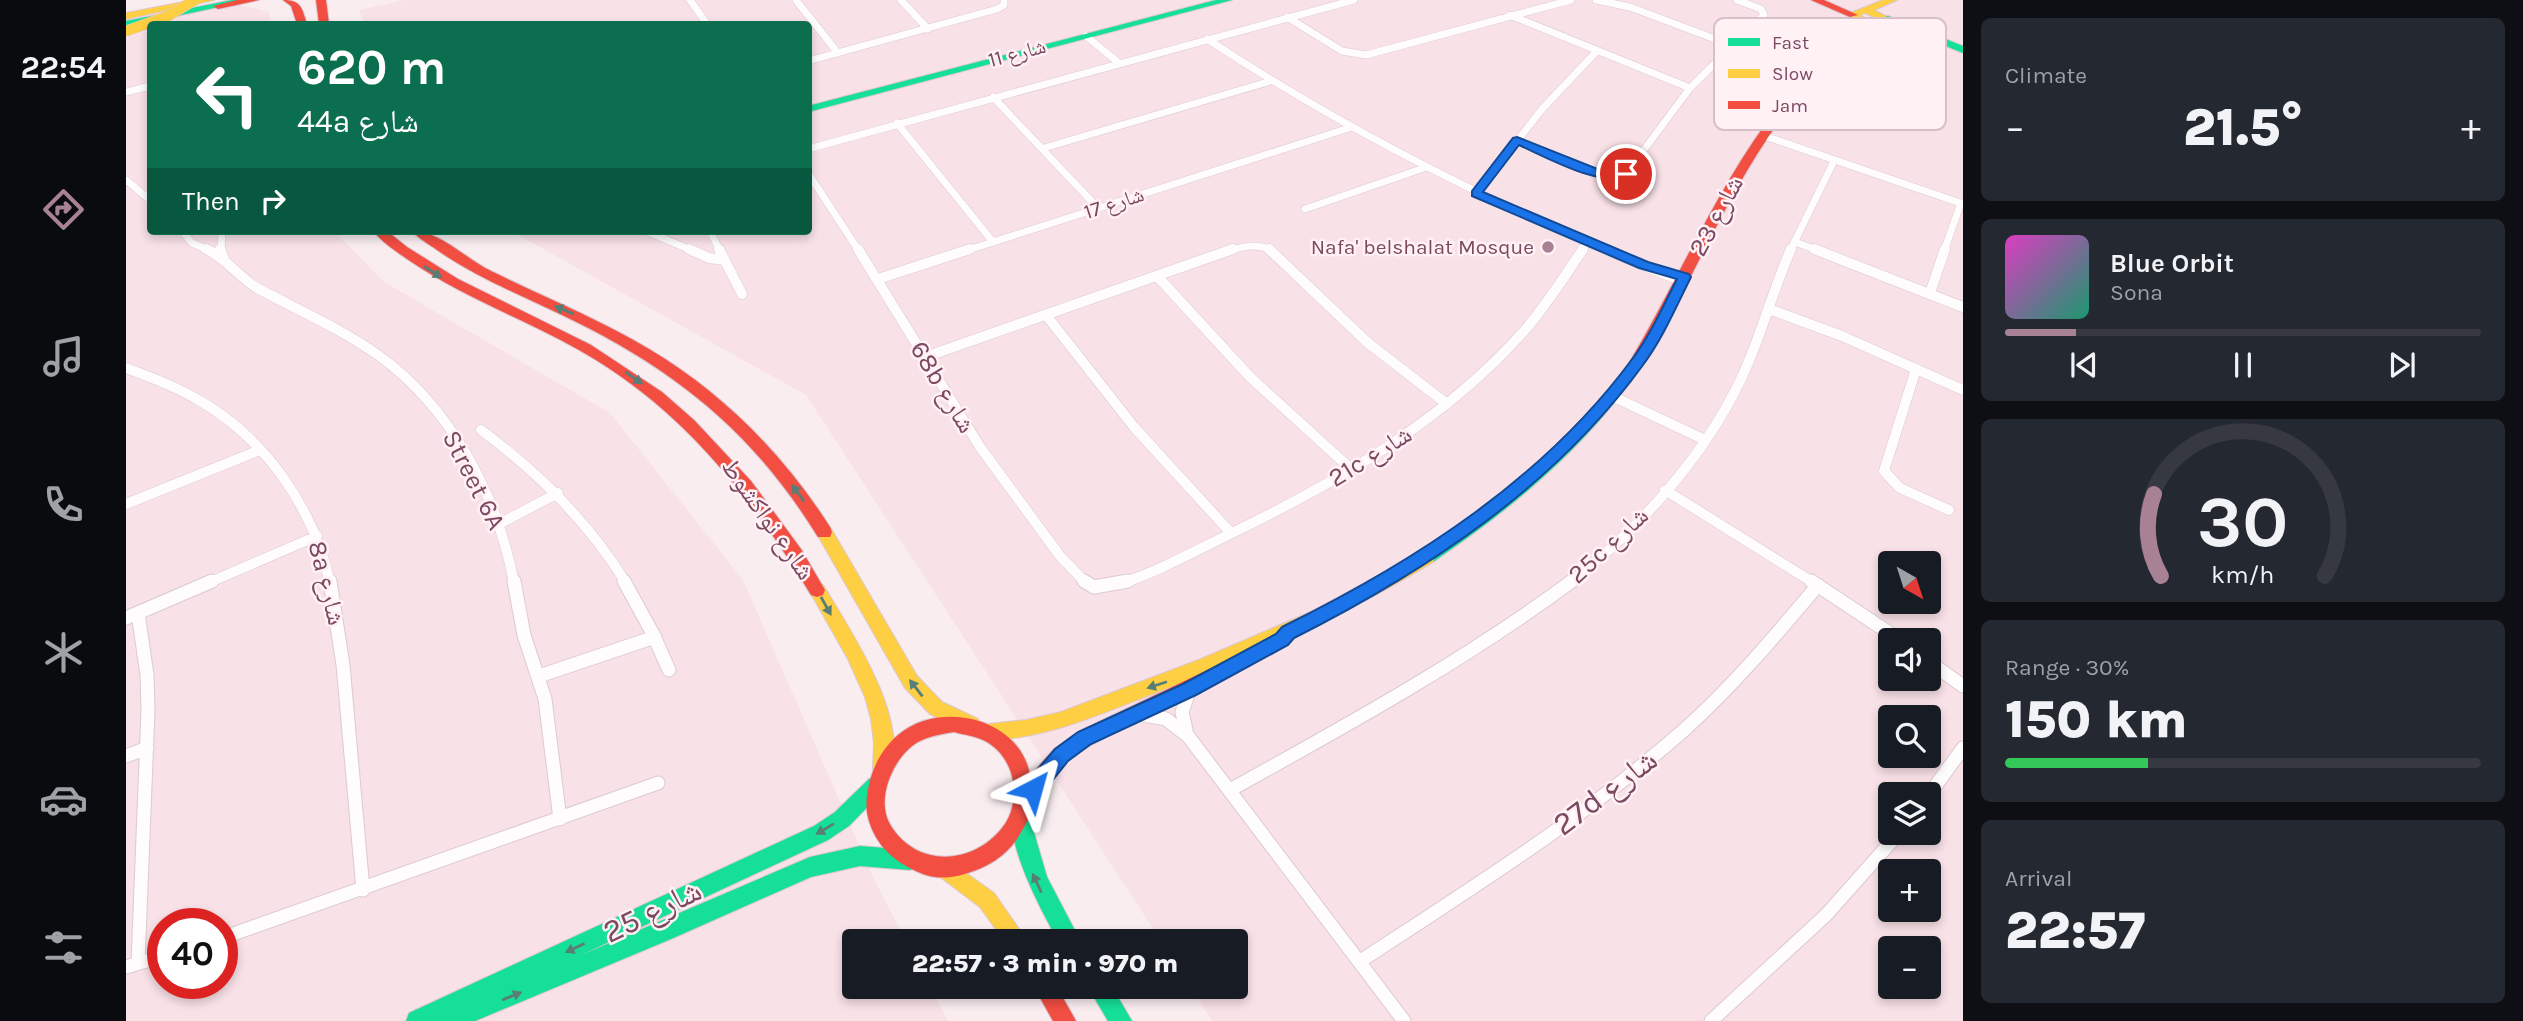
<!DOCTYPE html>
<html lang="en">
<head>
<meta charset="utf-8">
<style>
	:root { --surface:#171b24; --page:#242831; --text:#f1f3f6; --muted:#9ea1a6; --line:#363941; --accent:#a88294 }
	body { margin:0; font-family:Karla,"Noto Naskh Arabic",sans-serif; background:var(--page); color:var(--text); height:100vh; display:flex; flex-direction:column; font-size:26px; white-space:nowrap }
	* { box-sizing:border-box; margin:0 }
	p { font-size:23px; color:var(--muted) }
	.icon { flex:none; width:38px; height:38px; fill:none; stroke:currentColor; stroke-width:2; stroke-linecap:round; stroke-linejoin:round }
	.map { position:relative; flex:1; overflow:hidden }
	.sheet { display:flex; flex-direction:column; gap:18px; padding:18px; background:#0d0f14; width:560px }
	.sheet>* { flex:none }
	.top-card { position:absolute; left:21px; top:21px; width:665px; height:214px; border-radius:7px; box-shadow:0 4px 10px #0003; background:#0b6e4f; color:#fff; overflow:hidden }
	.needle { width:46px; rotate:141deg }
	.controls { position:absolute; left:1752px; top:551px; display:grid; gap:14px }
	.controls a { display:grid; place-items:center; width:63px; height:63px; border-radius:7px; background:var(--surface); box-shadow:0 4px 10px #0003; font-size:35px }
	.speed { position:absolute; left:21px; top:908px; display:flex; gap:14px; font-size:35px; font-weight:700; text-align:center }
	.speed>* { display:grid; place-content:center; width:91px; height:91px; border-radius:50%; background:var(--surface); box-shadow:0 4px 10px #0003; line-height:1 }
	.speed .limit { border:10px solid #d22; background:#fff; color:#111 }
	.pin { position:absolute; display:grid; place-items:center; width:60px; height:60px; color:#fff; margin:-30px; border:4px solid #fff; border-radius:50%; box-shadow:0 2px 7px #0007 }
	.me { position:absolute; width:77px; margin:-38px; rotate:39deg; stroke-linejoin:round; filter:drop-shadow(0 0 5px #0008) }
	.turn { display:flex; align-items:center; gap:24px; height:147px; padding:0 35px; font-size:32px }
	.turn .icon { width:91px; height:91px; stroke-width:2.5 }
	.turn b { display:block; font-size:49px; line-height:60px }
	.then { display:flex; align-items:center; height:66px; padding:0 35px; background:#0003; gap:14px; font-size:26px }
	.big { font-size:52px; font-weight:800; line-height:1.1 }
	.sheet .widget { flex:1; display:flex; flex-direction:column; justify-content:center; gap:10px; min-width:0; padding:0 24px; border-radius:10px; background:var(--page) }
	.sheet .dial { align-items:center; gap:0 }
	.dial svg { height:182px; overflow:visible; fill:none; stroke:var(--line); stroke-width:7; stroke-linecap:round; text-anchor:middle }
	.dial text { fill:var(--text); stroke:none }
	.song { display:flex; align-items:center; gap:21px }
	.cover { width:84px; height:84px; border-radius:10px; background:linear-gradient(135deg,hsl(310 70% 55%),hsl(160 70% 35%)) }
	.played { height:7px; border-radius:4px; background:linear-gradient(90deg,var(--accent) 15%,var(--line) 15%) }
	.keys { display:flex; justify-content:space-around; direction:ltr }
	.heat { display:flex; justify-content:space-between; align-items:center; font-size:38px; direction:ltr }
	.charge { height:10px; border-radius:5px; background:linear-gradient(90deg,#34c759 30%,var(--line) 0) }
	.trip { position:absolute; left:716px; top:929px; width:406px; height:70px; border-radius:7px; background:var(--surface); box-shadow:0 4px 10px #0003; font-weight:800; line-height:70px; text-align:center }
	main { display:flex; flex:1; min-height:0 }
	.dock { display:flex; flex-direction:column; width:126px; justify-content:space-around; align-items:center; background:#090b0e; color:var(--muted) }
	.dock .icon { width:49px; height:49px }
	.dock .selected { color:var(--accent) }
	.dock b { font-size:32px; color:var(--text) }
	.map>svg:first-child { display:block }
	.residential { fill:#f8e1e7; fill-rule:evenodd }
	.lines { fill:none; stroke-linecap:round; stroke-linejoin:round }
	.street-far2-casing { stroke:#dccad1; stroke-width:8 }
	.street-far1-casing { stroke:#dccad1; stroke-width:11 }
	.street-casing { stroke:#dccad1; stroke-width:15 }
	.fast-casing { stroke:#dbc8d0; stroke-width:2 }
	.slow-casing { stroke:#dbc8d0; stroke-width:2 }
	.jam-casing { stroke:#dbc8d0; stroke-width:2 }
	.street-far2 { stroke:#fefcfd; stroke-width:7 }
	.street-far1 { stroke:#fefcfd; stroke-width:10 }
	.street { stroke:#fefcfd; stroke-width:13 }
	.fast { fill:#16e098; fill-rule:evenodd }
	.slow { fill:#ffcf43; fill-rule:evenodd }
	.jam { fill:#f24e42; fill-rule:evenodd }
	.slow-bridge-casing { stroke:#dbcad1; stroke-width:11; stroke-linecap:butt }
	.slow-bridge { stroke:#ffcf43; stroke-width:10 }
	.wall { fill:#c6b6bd }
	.oneway { fill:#587e76 }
	.route { fill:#1a73e8; stroke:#114b97; stroke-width:2 }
	.poi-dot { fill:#a88294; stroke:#fff1f4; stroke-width:2.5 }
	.labels { text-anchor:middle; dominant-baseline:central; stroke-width:5; stroke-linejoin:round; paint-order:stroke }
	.far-street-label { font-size:21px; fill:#7c4963; stroke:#fff1f4 }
	.far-poi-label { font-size:21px; fill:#7c4963; stroke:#fff1f4; text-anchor:end }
	.street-label { font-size:26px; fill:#7c4963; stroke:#fff1f4 }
	.near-street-label { font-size:32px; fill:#7c4963; stroke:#fff1f4 }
	.key { fill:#fff1f4; stroke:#d8bfc8; stroke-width:2 }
	.key-label { font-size:19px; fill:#7c4963 }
</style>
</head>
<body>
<main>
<nav class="dock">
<b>22:54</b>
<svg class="icon selected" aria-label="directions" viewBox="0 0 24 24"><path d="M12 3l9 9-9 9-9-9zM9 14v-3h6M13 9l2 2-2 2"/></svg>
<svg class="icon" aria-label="music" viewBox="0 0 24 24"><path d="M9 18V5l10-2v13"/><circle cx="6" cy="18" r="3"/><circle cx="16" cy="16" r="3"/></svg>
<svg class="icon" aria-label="phone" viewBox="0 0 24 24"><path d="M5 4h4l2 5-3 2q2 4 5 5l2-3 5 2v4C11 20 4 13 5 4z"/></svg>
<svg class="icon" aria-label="climate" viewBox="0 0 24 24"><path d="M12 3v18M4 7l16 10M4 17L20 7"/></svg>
<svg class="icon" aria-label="car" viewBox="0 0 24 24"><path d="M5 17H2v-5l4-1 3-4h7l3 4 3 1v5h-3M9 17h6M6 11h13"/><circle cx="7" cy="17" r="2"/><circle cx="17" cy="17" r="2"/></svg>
<svg class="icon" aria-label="filters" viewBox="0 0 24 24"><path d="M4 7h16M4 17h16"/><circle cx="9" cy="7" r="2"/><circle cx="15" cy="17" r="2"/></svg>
</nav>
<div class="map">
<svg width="1837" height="1021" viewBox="0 0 1837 1021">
	<rect width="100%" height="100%" fill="#f9edf0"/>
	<path class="residential" d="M279 0H1837V1021H1086L1064 987H1110V942L1035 941 680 395 385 231H682V24H239L233 10ZM1764 564H1802V602H1764ZM1764 640H1802V679H1764ZM1764 718H1802V756H1764ZM1764 794H1802V833H1764ZM1764 872H1802V910H1764ZM1764 948H1802V987H1764Z
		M105 3 143 12 144 24H24V231H208L258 282 484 413 617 580 748 879 780 941 728 942V987H804L822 1021H0V24ZM37 924H96V984H37Z"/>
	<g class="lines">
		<defs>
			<path id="street-far2" d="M564 0 581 24
				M670 0 712 53
				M775 0 802 29
				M1470 0 1504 7 1605 45
				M1384 15 1564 88
				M1161 17 1216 51 1240 55 1445 0
				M960 36 993 63
				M1081 39C1209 123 1342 192 1482 251
				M682 61 871 9 878 5V0
				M0 92 24 86
				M867 97 972 208
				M771 123 867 242
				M1636 135 1837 204
				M1391 140 1477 176 1490 177 1500 174 1564 88 1638 15 1635 9 1611 0
				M918 148 1145 81
				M682 149 1228 0
				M682 173 733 251
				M0 180 24 200
				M1350 193 1417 108 1470 52
				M1179 209 1298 168
				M56 231 66 243 84 251
				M520 231 567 251
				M584 231 594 251
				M1669 242 1693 251
				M95 251 96 231
				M839 251 1223 128
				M1102 251C1118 246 1132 243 1146 251
				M1456 251 1461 243
				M1664 251 1708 161
				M1818 251 1835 203"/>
			<path id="street-far1" d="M80 249C100 258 113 277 131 288 172 310 214 328 252 355 325 407 372 497 388 583
				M94 249 99 261
				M563 249 583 258 599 260
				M593 249 616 294
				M732 249 854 447 934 556 960 583
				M1143 249 1242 343 1321 404
				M1478 249 1556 281
				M1688 249 1837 307
				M1031 276 1124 377 1225 469
				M752 279 844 249
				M1804 293 1819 249
				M1643 309 1716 336 1837 390
				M920 315 1008 427 1105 533
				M799 357 1107 249
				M0 368C23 377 47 385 69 398 138 436 187 506 204 583
				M1790 369 1758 471 1774 488 1823 510
				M1486 396 1579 440
				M355 430C413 473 462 521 500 583
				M1539 490 1688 583
				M0 504 134 450
				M373 524 432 493
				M82 583 191 536
				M997 583C1035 570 1071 550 1108 532 1213 481 1319 420 1398 331 1420 306 1438 277 1457 249
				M1443 583C1512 531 1578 457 1615 379 1635 337 1646 292 1665 249"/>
			<path id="street" d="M204 581 217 665 237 890
				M388 581 398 635 419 699 434 819
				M498 581 527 634 543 670
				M958 581 968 587 1002 581
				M1685 581 1774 640
				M12 613 21 675 22 710 12 963
				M0 618 86 581
				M1802 661 1837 686
				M413 676 529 637
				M1013 714 1040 719 1062 736 1278 1021
				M1060 730 1056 712 1064 689
				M0 756 21 748
				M1104 790C1221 725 1338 661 1446 581
				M1802 796 1837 748
				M96 938 532 783
				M1233 962C1344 889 1458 818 1558 730 1607 686 1650 635 1692 585
				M0 967 37 956
				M1585 1021 1700 915 1773 833"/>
			<path id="fast" d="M106 0H125L0 27V21Z
				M1090 0H1106L682 112V106Z
				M1756 16H1762L1837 46V53L1756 20Z
				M1507 363 1512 365 1514 368 1512 371C1457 450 1386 508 1307 562H1295L1293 557 1295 552C1374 499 1446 442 1502 365Z
				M750 776 757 779 760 785 757 791 723 826 702 840 453 956 684 857 734 846 784 850 791 853 794 860 791 867 784 870 734 866 685 877 545 939 349 1021H280L283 1013 688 826 709 812 743 779Z
				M895 809 902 812 921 877 955 942H933C918 916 877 840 888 812Z
				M962 987H986L1006 1021H982Z"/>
			<path id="slow" d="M68 0H88L0 19V13Z
				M1757 0H1771L1748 10 1763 18 1761 25H1737L1722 14ZM1739 13 1755 20H1742L1734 15Z
				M698 526 704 527 791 676 816 702 852 719 854 725 852 731 845 733 804 714 779 688 690 532 692 527Z
				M1301 550 1307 552 1309 557 1307 562C1219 616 1125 656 1029 693 973 714 921 739 861 740L854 737 852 731 854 725 900 720 935 712 1075 659 1187 611Z
				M691 583 697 585C724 630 786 721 763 775L756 778 749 775 747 769 748 743 745 719 739 697 722 659 683 590 685 585Z
				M820 859 868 893 902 942H879L854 907 813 876 810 869 813 862Z"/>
			<path id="jam" d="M111 0H133L92 9 87 6Z
				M157 0C176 0 176 9 181 24H171L165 6Z
				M190 0H200L203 24H193Z
				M1685 0H1698L1732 15 1724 17Z
				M1750 21 1753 22V26C1726 34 1710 54 1691 74 1615 158 1581 253 1526 349L1512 371H1502L1500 368C1560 268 1602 158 1682 71 1703 49 1720 29 1750 21Z
				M247 231H261L281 247 332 279 465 345 536 392 568 420 625 481 675 549 699 590 697 595 691 597 685 595C626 497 555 407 453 350 398 319 337 297 284 261 271 252 257 243 247 231Z
				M286 231C314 231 340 259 365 271 418 297 473 319 523 349 597 393 658 455 704 527L706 532 704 537H692C626 430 546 367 434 314 392 294 350 277 311 250 303 244 293 239 286 231Z
				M1104 659 1110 661 1113 667 1110 673C1079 690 1048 705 1016 720 990 732 963 743 942 761 893 804 911 852 839 874 824 879 807 879 792 872 769 862 751 847 743 821 738 805 741 789 746 774 751 759 760 745 772 735 814 699 895 718 904 776L928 749 952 732ZM828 732C838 735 850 736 859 741 890 757 897 802 876 828 847 865 791 868 765 826 748 799 768 756 792 742 803 736 816 734 828 732Z
				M908 987H931L950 1021H927Z"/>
		</defs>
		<use href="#street-far2" class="street-far2-casing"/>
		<use href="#street-far1" class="street-far1-casing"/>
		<use href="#street" class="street-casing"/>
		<use href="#fast" class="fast-casing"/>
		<use href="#slow" class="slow-casing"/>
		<use href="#jam" class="jam-casing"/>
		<use href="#street-far2" class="street-far2"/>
		<use href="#street-far1" class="street-far1"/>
		<use href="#street" class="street"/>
		<use href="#fast" class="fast"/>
		<use href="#slow" class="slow"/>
		<use href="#jam" class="jam"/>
		<defs>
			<path id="slow-bridge" d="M0 31 42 16 69 0"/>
		</defs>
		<use href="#slow-bridge" class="slow-bridge-casing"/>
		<use href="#slow-bridge" class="slow-bridge"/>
	</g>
	<path class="wall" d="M1720 104 1707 121 1696 118 1700 111Z
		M1744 111 1759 116 1749 130 1734 126Z"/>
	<defs><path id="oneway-solid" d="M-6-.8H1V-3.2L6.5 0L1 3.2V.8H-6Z" transform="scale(1.75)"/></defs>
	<g class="oneway">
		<use href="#oneway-solid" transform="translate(307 272) rotate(33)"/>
		<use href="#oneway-solid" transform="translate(438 310) rotate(-157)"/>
		<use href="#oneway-solid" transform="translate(508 378) rotate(35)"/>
		<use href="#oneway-solid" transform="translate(672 493) rotate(-126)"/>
		<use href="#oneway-solid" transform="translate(700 606) rotate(61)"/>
		<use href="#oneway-solid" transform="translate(1031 685) rotate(162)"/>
		<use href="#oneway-solid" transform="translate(790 688) rotate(-128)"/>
		<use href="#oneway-solid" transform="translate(699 829) rotate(149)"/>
		<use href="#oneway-solid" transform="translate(911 883) rotate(-115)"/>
		<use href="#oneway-solid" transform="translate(449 948) rotate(155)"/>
		<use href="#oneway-solid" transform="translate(386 996) rotate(-22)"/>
	</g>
	<path class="route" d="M1391 137 1479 172 1500 170 1506 174C1482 192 1418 156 1393 145L1357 192 1522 262 1563 274 1565 277C1550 307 1537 338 1517 365 1428 487 1301 571 1168 638L1162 645 1070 695 965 744 942 761 914 796 907 798 901 796 898 789 901 782 929 749 952 732 1057 684 1150 634 1156 627C1288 562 1418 479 1507 358 1525 334 1537 306 1551 279L1513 268 1346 196V191L1387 138Z"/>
	<circle class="poi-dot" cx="1422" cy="247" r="7"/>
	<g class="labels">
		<g class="far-street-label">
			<text transform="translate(891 53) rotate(-15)">شارع 11</text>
			<text transform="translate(988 203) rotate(-18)">شارع 17</text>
		</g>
		<g class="far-poi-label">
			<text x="1408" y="247">Nafa' belshalat Mosque</text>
		</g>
		<g class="street-label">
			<text transform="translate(1590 216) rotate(-62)">شارع 23</text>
			<text transform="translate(817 387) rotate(59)">68b شارع</text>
			<text transform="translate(1244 456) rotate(-32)">21c شارع</text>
			<text transform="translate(348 480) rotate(63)">Street 6A</text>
			<text transform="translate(642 519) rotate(55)">شارع نواكشوط</text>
			<text transform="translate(1482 545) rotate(-43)">25c شارع</text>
			<text transform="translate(201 583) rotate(76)">8a شارع</text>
		</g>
		<g class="near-street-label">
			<text transform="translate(1479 792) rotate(-37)">27d شارع</text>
			<text transform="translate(526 911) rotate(-26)">شارع 25</text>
		</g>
	</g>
	<rect x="1588" y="18" width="232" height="112" rx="10" class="key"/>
	<rect x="1602" y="38" width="32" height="8" fill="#16e098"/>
	<rect x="1602" y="69" width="32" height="9" fill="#ffcf43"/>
	<rect x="1602" y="101" width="32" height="8" fill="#f24e42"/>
	<g class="key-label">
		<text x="1646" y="49">Fast</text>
		<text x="1646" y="80">Slow</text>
		<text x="1646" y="112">Jam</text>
	</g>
</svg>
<div class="controls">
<a><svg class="needle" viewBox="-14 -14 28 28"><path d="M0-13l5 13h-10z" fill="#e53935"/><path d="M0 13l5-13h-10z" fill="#9ea1a6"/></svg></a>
<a><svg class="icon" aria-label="sound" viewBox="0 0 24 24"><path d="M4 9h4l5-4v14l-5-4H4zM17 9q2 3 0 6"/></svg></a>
<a><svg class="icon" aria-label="search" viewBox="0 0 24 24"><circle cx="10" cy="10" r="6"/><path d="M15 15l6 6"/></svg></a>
<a><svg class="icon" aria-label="layers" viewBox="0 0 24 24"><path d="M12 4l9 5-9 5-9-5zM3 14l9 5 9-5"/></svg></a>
<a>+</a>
<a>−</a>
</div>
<div class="speed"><div class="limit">40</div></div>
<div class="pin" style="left:1500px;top:174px;background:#d93025"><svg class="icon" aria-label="arrive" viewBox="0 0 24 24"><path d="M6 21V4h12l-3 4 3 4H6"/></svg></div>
<svg class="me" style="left:907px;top:789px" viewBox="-20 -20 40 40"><path d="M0-17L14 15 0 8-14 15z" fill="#1a73e8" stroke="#fff" stroke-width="4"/></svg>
<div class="trip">22:57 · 3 min · 970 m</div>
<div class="top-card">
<div class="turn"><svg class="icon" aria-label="left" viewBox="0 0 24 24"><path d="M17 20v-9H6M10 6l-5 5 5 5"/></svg><div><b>620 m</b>44a شارع</div></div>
<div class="then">Then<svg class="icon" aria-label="right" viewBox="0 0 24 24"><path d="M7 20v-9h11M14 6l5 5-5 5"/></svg></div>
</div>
</div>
<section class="sheet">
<div class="widget"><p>Climate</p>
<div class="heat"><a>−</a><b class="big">21.5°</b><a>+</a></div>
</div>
<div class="widget">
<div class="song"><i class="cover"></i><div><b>Blue Orbit</b><p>Sona</p></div></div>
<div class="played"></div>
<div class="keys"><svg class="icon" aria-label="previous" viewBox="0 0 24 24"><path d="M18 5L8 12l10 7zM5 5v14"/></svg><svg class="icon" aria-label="pause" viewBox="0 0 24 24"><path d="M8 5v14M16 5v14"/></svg><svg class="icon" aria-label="next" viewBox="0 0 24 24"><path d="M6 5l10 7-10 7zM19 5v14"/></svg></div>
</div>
<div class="widget dial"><svg viewBox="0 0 100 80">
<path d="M14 69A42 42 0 1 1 86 69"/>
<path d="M14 69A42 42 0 0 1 11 33" stroke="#a88294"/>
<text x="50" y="56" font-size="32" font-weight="700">30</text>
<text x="50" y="72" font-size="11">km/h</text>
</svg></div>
<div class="widget"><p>Range · 30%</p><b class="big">150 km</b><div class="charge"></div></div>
<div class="widget"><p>Arrival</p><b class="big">22:57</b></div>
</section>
</main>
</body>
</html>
